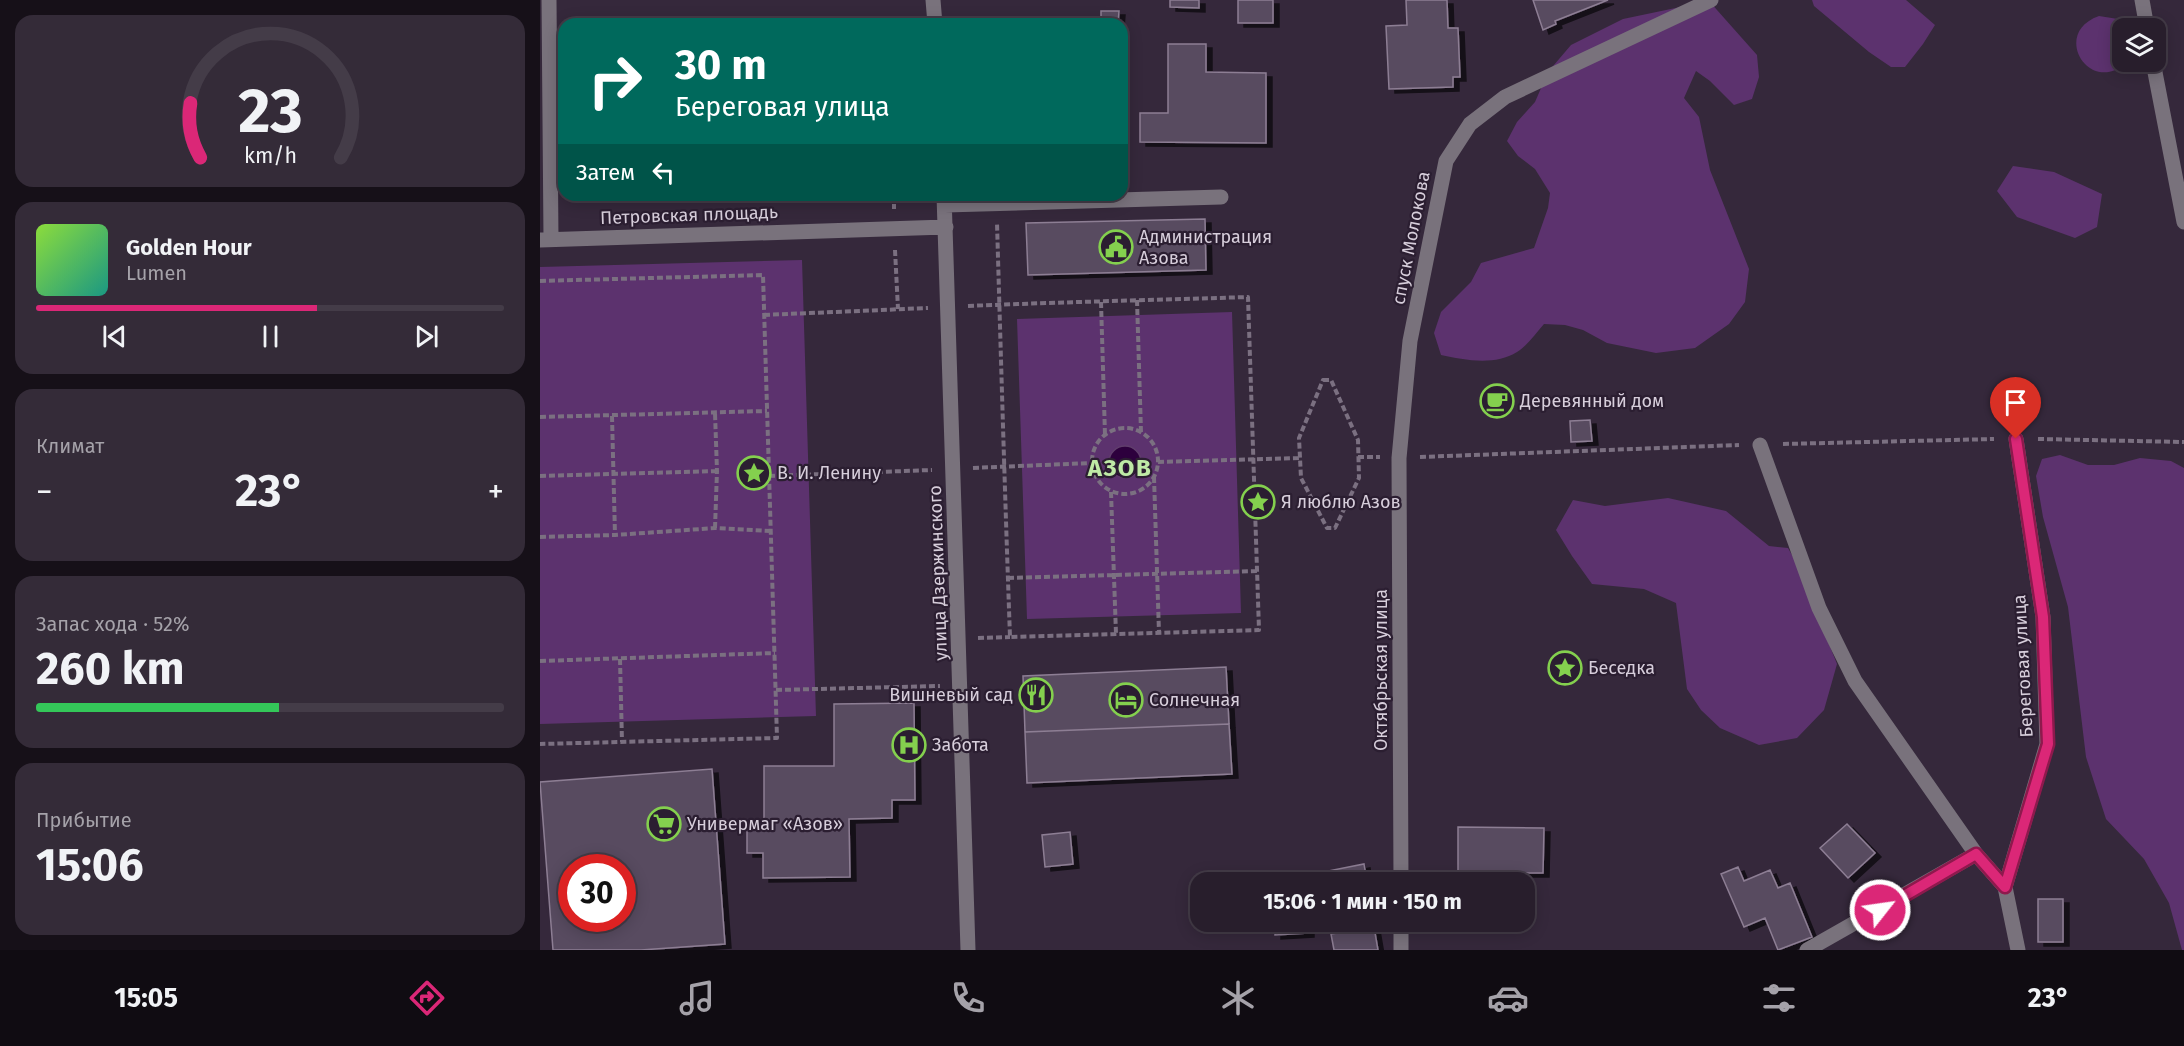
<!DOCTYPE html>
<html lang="ru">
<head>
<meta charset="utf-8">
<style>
	:root { --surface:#281e2c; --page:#342b38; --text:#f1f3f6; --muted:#a5a2a9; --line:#443c48; --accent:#db2777 }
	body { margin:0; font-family:"Fira Sans",sans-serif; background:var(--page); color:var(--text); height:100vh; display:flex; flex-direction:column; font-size:22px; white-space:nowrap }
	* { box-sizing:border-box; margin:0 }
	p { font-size:20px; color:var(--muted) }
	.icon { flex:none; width:33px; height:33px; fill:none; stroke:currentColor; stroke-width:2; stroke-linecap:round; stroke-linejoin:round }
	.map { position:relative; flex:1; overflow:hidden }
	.drawer { display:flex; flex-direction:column; gap:15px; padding:15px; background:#161018; width:540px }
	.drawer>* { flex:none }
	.banner { position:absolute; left:18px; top:18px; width:570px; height:183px; border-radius:18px; box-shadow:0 3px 15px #0003,0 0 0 2px var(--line); background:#00695c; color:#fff; overflow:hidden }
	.tools { position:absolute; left:1572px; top:18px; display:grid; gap:12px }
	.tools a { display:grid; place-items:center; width:54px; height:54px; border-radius:12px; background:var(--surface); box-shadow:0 3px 15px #0003,0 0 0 2px var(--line); font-size:30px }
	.speed { position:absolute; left:18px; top:854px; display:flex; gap:12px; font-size:30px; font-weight:700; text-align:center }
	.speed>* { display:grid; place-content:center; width:78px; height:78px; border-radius:50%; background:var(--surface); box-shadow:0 3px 15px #0003,0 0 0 2px var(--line); line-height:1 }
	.speed .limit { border:9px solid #d22; background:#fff; color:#111 }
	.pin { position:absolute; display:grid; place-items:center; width:51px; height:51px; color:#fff; margin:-62px -26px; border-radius:50% 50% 50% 0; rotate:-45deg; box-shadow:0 0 6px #0007 }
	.pin .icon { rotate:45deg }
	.me { position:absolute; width:66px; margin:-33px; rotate:60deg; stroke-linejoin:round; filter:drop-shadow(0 0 4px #0008) }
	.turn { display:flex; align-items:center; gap:21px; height:126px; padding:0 18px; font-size:27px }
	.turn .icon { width:78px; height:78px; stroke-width:2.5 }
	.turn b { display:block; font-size:42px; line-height:51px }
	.then { display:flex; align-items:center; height:57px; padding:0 18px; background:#0003; gap:12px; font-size:22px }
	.big { font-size:45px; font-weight:700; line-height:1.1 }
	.drawer .widget { flex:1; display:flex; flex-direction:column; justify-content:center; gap:9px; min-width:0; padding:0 21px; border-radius:18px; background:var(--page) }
	.drawer .dial { align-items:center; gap:0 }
	.dial svg { height:156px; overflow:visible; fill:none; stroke:var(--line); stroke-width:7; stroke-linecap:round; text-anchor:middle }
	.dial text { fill:var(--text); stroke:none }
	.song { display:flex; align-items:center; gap:18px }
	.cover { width:72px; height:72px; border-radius:9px; background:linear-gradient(135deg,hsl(90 70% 55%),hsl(170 70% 35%)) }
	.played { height:6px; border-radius:3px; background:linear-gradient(90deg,var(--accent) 60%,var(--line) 60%) }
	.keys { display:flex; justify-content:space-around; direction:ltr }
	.heat { display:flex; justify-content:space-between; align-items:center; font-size:33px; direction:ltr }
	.charge { height:9px; border-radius:4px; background:linear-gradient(90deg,#34c759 52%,var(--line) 0) }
	.trip { position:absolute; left:650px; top:872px; width:345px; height:60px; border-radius:18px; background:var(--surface); box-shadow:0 3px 15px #0003,0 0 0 2px var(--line); font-weight:700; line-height:60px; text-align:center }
	.tabs { display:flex; height:96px; justify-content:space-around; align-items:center; background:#100c12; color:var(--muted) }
	.tabs .icon { width:42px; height:42px }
	.tabs .selected { color:var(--accent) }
	.tabs b { font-size:27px; color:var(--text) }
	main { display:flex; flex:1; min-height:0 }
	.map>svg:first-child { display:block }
	.green { fill:#5c326e }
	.water { fill:#2d003d; stroke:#603e6c; stroke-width:1.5 }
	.building { fill:#594c60; stroke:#8d7e94; stroke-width:1.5; fill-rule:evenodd; filter:url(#shadow) }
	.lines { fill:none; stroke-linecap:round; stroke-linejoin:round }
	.path { stroke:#7b7081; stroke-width:4; stroke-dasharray:6 3; stroke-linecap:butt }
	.minor { stroke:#79727c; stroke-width:15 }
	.route-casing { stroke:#8e194d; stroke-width:15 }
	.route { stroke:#db2777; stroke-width:10 }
	.labels { text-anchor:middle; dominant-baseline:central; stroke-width:4.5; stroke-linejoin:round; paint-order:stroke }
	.street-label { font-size:18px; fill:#d7cedb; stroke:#2b1e31 }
	.poi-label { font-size:18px; fill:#d7cedb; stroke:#2b1e31; text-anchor:start }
	.district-label { font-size:24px; font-weight:bold; letter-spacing:1.5px; fill:#bfeaa6; stroke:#2b1e31 }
</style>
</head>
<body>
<main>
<section class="drawer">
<div class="widget dial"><svg viewBox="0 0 100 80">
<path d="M14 69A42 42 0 1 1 86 69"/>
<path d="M14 69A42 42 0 0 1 9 41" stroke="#db2777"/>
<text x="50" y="56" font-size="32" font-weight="700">23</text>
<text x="50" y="72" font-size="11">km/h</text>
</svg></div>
<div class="widget">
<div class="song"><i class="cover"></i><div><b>Golden Hour</b><p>Lumen</p></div></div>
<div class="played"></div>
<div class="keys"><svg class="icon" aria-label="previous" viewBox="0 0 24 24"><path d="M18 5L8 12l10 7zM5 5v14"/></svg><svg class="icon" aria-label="pause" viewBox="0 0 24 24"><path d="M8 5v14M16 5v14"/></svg><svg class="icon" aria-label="next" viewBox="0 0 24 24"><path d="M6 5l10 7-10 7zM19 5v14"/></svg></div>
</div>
<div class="widget"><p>Климат</p>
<div class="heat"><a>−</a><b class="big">23°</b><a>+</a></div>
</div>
<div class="widget"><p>Запас хода · 52%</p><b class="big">260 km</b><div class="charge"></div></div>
<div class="widget"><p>Прибытие</p><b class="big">15:06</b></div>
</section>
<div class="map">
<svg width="1644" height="950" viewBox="0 0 1644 950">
	<defs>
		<filter id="shadow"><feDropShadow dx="6" dy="4" stdDeviation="0" flood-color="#0009"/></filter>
	</defs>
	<rect width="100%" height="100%" fill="#35283b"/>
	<path class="green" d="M1272 0H1366L1395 25 1383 44 1365 67H1351L1329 52 1274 6Z
		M1169 1 1217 55 1219 77 1212 99 1194 105 1170 81 1156 71 1144 98 1159 117 1170 170 1209 269 1205 302 1189 324 1155 348 1116 353 1067 343 1043 330 1025 325 1004 324C996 333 987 346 977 352 955 366 924 360 901 355L894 333 901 312 931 282 941 263 994 248 1008 208 1010 193 995 169 978 156 967 141 977 122 995 102 1008 72 1031 45 1083 19Z
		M1559 16 1578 19 1588 28H1582V62H1587C1550 97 1510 33 1559 16Z
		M1473 166 1514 172 1562 194 1557 227 1535 238 1477 217 1457 191Z
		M262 260 276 716 0 724V267Z
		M692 312 701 613 487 619 477 319Z
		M1520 455 1548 465H1574L1600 458 1631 461 1644 468V950H1642L1629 903 1604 859 1566 819 1546 757 1528 607 1503 517 1496 476 1502 459Z
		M1128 498 1186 511 1229 546 1248 548 1256 562 1297 664 1284 710 1257 738 1219 745 1180 728 1161 710 1147 689 1136 603 1104 589 1052 584 1032 556 1016 530 1033 500 1065 506Z"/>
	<path class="water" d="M569 462a16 16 0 1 1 32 0a16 16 0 1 1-32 0Z"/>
	<path class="building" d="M630 0H659V8L630 7Z
		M698 0H733V23H698Z
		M866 0H907L908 28H918L920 77H913V87L849 89 846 26 867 25Z
		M993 0H1068L1015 21 1016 24 1003 30Z
		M561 11H579L578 24H549V22H561Z
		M286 21H313V24H286Z
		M628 44H666V72L726 73V143L600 142V113H628Z
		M23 80H24V164H23Z
		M665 219 666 270 488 275 486 223Z
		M1050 420 1052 441 1031 442 1030 421Z
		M686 667 689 724 485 732 483 676Z
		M374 703 375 800H352V818L309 819 310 877 223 878V853H207V821H224V766H294V704Z
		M689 724 692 774 487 783 485 732Z
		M172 769 185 944 101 950H13L0 782ZM32 867H82V918H32Z
		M1307 824 1335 853 1308 878 1280 848Z
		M918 827 1004 828 1003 873H969L959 882H918Z
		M530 832 533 864 505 867 502 835Z
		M824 864 827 882H785L783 872Z
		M1198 867 1204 881 1230 870 1238 888 1250 883 1272 937 1238 950 1225 918 1204 927 1181 874Z
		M1498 899H1523V942H1498Z
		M735 921H768V933L735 935Z
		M793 921H818L794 926Z
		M834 927 838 950H794L791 934Z"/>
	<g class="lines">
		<path class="path" d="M354 195V209
			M355 250 358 309
			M0 281 223 275 237 738 0 744
			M597 300 601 432
			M561 302 565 435
			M428 306C522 302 615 300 708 297L719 630 470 637C465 499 461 361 457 223
			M224 315 388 308
			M783 380H791L818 440 819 478 795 528H787L761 478 759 438Z
			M72 416 75 535
			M0 417 227 411
			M552 461a33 33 0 1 1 66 0a33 33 0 1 1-66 0Z
			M1498 439 1644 442
			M1243 444 1454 439
			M818 457H840
			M880 457 1199 445
			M618 462 760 458
			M433 468 552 463
			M0 476 177 471
			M229 476 392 470
			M614 477 619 633
			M571 492 576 634
			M175 528 177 471 175 413
			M0 537 75 535 175 528 231 531
			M468 578 717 571
			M438 638 470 637
			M80 659 82 742
			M0 661 235 653
			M236 690 400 686"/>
		<path class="minor" d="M9 0 11 239
			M393 0 395 24
			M1602 0 1607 28
			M1613 62 1644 222
			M404 195 428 950
			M405 205 681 197
			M0 240 406 227
			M1220 445 1279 608 1315 681 1436 854 1465 887 1478 950
			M861 882 859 458 870 341 906 161 930 124 965 97 1171 0
			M1465 887 1507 744 1503 617 1476 439
			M861 921V950
			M1267 950 1436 854"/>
	</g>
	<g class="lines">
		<defs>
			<path id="route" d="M1340 910 1436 854 1465 887 1508 744 1503 617 1476 439"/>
		</defs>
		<use href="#route" class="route-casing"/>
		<use href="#route" class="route"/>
	</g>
	<defs>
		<symbol id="civic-ring" viewBox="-11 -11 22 22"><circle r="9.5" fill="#2b1e31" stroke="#84d04e" stroke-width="1.5"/><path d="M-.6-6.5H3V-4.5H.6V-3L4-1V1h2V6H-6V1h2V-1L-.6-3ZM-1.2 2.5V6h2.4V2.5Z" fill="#84d04e"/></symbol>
		<symbol id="cafe-ring" viewBox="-11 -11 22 22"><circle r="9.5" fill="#2b1e31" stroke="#84d04e" stroke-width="1.5"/><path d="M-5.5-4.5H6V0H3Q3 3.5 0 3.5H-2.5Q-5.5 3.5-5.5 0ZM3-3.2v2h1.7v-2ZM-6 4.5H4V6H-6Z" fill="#84d04e"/></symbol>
		<symbol id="sight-ring" viewBox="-11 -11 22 22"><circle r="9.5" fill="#2b1e31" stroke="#84d04e" stroke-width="1.5"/><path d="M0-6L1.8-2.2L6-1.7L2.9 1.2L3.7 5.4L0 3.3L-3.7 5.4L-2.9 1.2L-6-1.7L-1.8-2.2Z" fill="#84d04e"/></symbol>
		<symbol id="restaurant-ring" viewBox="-11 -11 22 22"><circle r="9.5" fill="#2b1e31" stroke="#84d04e" stroke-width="1.5"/><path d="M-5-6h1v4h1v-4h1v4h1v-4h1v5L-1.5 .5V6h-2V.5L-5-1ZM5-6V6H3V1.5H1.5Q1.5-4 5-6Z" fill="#84d04e"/></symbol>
		<symbol id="hotel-ring" viewBox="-11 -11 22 22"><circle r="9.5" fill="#2b1e31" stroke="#84d04e" stroke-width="1.5"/><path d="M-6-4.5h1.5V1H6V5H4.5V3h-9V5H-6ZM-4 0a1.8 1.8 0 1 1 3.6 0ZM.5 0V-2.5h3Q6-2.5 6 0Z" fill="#84d04e"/></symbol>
		<symbol id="hospital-ring" viewBox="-11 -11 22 22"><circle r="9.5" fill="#2b1e31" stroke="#84d04e" stroke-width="1.5"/><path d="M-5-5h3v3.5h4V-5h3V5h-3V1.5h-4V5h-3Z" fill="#84d04e"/></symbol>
		<symbol id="supermarket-ring" viewBox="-11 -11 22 22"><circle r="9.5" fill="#2b1e31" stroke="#84d04e" stroke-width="1.5"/><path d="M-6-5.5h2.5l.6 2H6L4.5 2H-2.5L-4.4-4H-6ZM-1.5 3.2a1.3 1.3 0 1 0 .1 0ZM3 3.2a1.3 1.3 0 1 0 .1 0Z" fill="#84d04e"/></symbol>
	</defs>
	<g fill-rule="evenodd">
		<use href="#civic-ring" x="557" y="228" width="38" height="38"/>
		<use href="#cafe-ring" x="938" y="382" width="38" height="38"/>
		<use href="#sight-ring" x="195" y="454" width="38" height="38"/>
		<use href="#sight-ring" x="699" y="483" width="38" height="38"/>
		<use href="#sight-ring" x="1006" y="649" width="38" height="38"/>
		<use href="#restaurant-ring" x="477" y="676" width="38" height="38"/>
		<use href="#hotel-ring" x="567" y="681" width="38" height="38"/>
		<use href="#hospital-ring" x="350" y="726" width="38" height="38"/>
		<use href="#supermarket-ring" x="105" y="805" width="38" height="38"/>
	</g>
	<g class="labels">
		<g class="street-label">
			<text transform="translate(149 215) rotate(-2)">Петровская площадь</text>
			<text transform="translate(871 238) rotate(-79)">спуск Молокова</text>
			<text transform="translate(398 573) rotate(-92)">улица Дзержинского</text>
			<text transform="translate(1483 666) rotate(-93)">Береговая улица</text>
			<text transform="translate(841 670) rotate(-90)">Октябрьская улица</text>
		</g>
		<g class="poi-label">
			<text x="599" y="237">Администрация<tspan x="599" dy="21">Азова</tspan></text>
			<text x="980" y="401">Деревянный дом</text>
			<text x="237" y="473">В. И. Ленину</text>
			<text x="741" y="502">Я люблю Азов</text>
			<text x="1048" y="668">Беседка</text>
			<text x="473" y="695" text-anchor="end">Вишневый сад</text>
			<text x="609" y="700">Солнечная</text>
			<text x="392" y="745">Забота</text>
			<text x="147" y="824">Универмаг «Азов»</text>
		</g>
		<g class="district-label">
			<text x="580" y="468">АЗОВ</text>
		</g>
	</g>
</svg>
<div class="tools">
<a><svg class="icon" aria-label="layers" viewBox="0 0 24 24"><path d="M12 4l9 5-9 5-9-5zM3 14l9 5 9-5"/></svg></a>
</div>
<div class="speed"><div class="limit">30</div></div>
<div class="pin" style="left:1476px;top:439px;background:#d93025"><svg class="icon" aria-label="arrive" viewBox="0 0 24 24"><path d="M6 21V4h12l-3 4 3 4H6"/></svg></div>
<svg class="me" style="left:1340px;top:910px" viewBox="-20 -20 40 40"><circle r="17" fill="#db2777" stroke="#fff" stroke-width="3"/><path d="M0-11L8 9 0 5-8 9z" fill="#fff"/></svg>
<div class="trip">15:06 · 1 мин · 150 m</div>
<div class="banner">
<div class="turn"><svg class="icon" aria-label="right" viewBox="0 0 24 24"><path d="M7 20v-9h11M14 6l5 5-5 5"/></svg><div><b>30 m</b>Береговая улица</div></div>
<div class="then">Затем<svg class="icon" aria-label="left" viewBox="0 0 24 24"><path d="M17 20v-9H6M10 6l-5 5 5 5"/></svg></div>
</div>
</div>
</main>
<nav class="tabs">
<b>15:05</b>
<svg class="icon selected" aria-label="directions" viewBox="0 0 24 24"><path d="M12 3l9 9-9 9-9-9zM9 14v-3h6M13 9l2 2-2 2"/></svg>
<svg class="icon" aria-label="music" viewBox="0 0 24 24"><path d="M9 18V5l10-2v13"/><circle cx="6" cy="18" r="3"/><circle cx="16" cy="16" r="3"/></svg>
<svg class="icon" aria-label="phone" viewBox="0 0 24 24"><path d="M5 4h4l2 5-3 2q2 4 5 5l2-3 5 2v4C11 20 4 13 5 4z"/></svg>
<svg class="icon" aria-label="climate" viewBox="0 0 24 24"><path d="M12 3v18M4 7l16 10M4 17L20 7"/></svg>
<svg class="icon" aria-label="car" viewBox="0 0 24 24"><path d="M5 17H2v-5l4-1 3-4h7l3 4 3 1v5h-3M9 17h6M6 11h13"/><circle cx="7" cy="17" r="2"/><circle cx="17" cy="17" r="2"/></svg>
<svg class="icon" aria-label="filters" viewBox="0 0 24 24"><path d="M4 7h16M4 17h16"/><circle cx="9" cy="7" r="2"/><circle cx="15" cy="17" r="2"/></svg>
<b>23°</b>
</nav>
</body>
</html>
